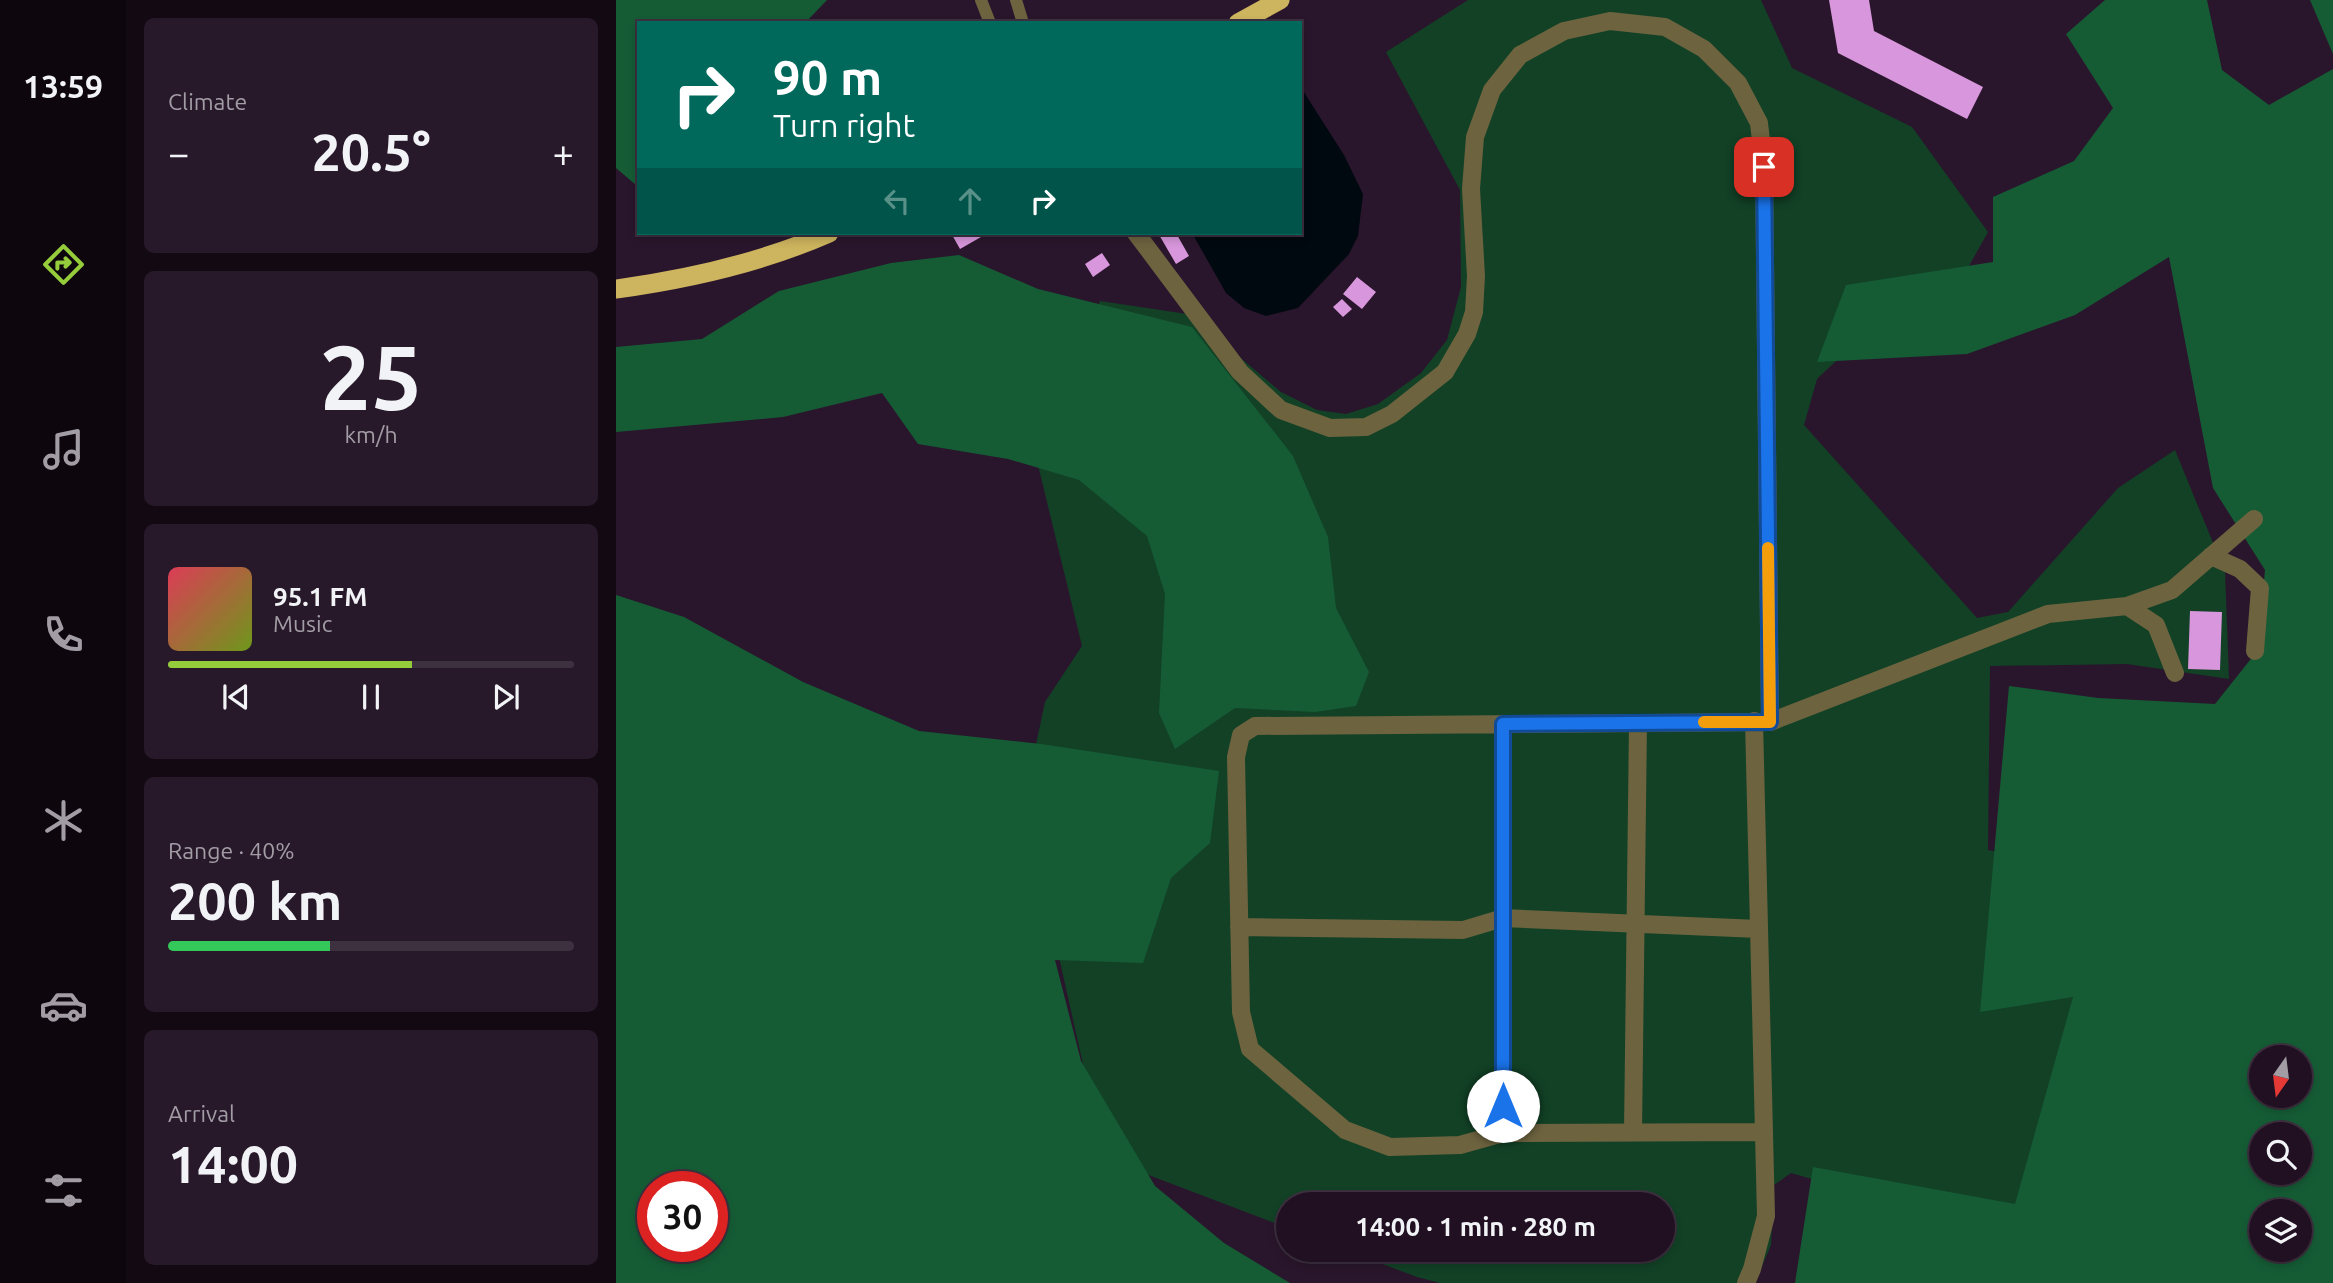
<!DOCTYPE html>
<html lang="en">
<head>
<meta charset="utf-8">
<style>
	:root { --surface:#201021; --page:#28192a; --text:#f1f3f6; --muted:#a29da5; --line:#3d303f; --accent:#95cc3b }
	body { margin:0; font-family:Ubuntu,sans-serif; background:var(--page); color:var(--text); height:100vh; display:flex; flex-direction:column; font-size:26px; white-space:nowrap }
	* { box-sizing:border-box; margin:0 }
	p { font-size:23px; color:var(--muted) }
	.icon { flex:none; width:38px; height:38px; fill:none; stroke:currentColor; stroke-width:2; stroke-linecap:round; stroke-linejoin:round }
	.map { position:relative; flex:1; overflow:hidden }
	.details { display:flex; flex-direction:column; gap:18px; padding:18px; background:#120912; width:490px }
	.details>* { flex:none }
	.hud { position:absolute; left:21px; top:21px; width:665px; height:214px; border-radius:0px; box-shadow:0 4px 10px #0003,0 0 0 2px var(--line); background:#00695c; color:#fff; overflow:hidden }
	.needle { width:46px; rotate:194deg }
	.tools { position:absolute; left:1633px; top:1045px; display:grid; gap:14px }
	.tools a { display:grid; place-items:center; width:63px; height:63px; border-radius:50%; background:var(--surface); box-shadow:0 4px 10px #0003,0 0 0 2px var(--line); font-size:35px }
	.speed { position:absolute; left:21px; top:1171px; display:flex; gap:14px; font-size:35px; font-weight:700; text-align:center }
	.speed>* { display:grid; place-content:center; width:91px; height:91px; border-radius:50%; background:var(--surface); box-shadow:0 4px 10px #0003,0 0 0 2px var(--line); line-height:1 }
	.speed .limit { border:10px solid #d22; background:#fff; color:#111 }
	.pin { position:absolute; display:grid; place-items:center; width:60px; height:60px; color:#fff; margin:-30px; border-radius:14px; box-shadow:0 4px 10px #0006 }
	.me { position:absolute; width:77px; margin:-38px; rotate:0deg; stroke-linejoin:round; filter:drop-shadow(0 0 5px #0008) }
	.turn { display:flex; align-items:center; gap:24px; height:147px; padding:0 21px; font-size:32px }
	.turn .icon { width:91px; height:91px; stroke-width:2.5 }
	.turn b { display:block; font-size:49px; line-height:60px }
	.lanes { display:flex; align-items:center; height:66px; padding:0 21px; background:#0003; justify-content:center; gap:35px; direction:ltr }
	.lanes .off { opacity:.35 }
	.big { font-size:52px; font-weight:700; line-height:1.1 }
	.details .tile { flex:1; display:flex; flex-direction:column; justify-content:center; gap:10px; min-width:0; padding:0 24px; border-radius:10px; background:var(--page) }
	.details .dial { align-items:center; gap:0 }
	.dial b { font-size:91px; line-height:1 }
	.song { display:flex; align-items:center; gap:21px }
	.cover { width:84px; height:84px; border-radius:10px; background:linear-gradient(135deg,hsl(350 70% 55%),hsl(80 70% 35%)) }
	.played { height:7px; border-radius:4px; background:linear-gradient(90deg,var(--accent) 60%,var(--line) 60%) }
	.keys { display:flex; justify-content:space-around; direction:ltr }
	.heat { display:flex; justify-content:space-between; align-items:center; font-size:38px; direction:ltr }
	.charge { height:10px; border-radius:5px; background:linear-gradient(90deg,#34c759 40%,var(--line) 0) }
	.trip { position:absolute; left:660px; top:1192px; width:399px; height:70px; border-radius:35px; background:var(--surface); box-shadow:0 4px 10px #0003,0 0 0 2px var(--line); font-weight:700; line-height:70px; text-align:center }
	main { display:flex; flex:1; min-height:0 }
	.dock { display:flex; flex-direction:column; width:126px; justify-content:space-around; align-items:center; background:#0d060d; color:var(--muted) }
	.dock .icon { width:49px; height:49px }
	.dock .selected { color:var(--accent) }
	.dock b { font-size:32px; color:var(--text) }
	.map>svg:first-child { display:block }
	.green { fill:#124126; fill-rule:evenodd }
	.forest { fill:#155c35; fill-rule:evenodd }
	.water { fill:#010910 }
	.building { fill:#d897dc }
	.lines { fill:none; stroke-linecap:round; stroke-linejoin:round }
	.service { stroke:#6d633f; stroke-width:12 }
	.minor { stroke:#6d633f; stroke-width:18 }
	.trunk { stroke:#cdb45e; stroke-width:19 }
	.route-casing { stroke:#114b97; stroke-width:18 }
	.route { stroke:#1a73e8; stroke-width:12 }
	.slow { stroke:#f59e0b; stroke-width:12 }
</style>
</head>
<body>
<main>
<nav class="dock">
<b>13:59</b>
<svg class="icon selected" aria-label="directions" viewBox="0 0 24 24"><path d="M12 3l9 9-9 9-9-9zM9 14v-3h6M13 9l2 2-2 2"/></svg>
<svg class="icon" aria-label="music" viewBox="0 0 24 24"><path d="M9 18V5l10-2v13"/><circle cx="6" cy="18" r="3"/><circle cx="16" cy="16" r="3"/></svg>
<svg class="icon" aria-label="phone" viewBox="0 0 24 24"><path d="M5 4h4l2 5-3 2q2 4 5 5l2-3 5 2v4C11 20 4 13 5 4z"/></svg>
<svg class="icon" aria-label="climate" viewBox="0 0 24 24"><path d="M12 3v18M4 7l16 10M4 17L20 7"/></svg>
<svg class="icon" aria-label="car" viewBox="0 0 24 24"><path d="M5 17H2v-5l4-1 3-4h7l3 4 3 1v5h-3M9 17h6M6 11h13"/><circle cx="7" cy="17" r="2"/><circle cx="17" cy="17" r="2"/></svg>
<svg class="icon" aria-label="filters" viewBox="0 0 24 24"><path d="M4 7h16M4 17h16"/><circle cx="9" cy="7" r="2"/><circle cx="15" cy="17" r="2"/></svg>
</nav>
<section class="details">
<div class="tile"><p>Climate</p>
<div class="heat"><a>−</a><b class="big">20.5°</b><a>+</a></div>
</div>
<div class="tile dial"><b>25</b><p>km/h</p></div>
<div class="tile">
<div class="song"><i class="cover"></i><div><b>95.1 FM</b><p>Music</p></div></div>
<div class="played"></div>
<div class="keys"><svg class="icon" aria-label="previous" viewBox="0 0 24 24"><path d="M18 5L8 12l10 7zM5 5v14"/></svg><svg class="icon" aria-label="pause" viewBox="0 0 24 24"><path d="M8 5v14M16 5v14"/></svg><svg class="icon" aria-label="next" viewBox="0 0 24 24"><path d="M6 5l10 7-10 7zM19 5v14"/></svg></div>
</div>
<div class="tile"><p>Range · 40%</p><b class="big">200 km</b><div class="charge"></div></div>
<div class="tile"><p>Arrival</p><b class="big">14:00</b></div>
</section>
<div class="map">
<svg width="1717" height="1283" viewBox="0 0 1717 1283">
	<rect width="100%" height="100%" fill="#2a162c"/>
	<path class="green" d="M852 0H1145L1176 68 1296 127 1372 232 1339 291 1293 292 1201 379 1188 425 1361 618 1392 612 1502 488 1559 450 1609 572 1613 679 1511 664 1374 666 1372 850 1547 883 1717 1018V1197L1645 1211 1410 1241 1175 1173 1158 1185 1155 1245 1139 1283H824L801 1277 729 1250H1046V1204H672V1228L488 1158 408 801 429 702 466 646 422 465 484 301 591 317 620 354 665 392 701 410 730 414 762 404 805 373 831 340 845 287 844 190 770 52ZM1645 1057H1684V1096H1645ZM1645 1134H1684V1172H1645Z"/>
	<path class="forest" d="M0 0H211L189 23H23V183L20 185 0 168Z
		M1489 0H1591L1606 70 1653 105 1717 69V1283H1179L1197 1167 1399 1204 1457 997 1364 1012 1393 686 1482 698 1599 704 1642 650 1649 570 1597 488 1553 257 1459 315 1351 354 1201 362 1230 285 1377 262V197L1458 161 1497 108 1450 34ZM1645 1057H1684V1096H1645ZM1645 1134H1684V1172H1645ZM1645 1211H1684V1250H1645Z
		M1694 0H1717V54Z
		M343 255 422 289 576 327 677 456 712 537 720 608 753 672 740 706 699 712 619 708 559 749 543 713 549 594 531 536 463 480 392 459 302 444 266 393 167 417 0 432V347L86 339 163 291 275 263Z
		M0 595 68 617 187 682 303 731 425 744 603 771 594 843 555 878 527 963 439 960 465 1061 539 1186 608 1243 674 1283H0ZM96 1186V1246H37V1186Z"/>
	<path class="water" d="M684 86 728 155 747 194 742 236 733 254 682 308 650 316 628 308 610 293 576 233H684Z"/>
	<path class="building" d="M1213 0H1253L1258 31 1367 87 1351 119 1222 53Z
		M335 233H372L344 249Z
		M542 233H560L573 256 560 264Z
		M486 253 494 265 477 277 469 264Z
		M741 277 760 292 746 309 727 294Z
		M726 299 736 309 727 317 717 307Z
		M1574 611 1606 612 1604 670 1572 669Z"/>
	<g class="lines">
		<path class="service" d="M365 0 374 23
			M400 0 407 23"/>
		<path class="minor" d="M520 233 624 372 665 410 714 428 750 427 776 414 829 372 851 334 858 312 860 276 855 189 859 137 876 90 904 55 948 31 994 21 1049 27 1088 49 1122 83 1143 123 1148 167 1154 722 639 726 625 735 620 757 625 1012 634 1049 729 1130 774 1147 844 1145 887 1133 1148 1132
			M1595 556 1624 569 1644 588 1639 651
			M1511 606 1556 590 1638 519
			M1154 722 1432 614 1511 606 1540 625 1559 673
			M623 927 847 930 887 918 1143 929
			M1017 1132 1022 723
			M887 1133V724
			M1130 1283 1136 1269 1150 1216 1138 721"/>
		<path class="trunk" d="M622 23 664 0
			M0 289C73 279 145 263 213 233"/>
	</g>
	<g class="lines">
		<defs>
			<path id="route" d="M887 1106V724L1154 722 1148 167"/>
		</defs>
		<use href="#route" class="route-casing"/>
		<use href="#route" class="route"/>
		<path class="slow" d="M1088 722H1154L1152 548"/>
	</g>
</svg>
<div class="tools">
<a><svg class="needle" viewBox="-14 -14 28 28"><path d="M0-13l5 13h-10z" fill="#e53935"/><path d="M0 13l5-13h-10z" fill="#a29da5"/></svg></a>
<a><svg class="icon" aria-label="search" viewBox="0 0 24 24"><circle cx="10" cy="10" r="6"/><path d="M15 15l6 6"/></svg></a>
<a><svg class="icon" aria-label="layers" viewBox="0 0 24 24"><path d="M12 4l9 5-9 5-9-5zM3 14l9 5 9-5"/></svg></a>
</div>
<div class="speed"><div class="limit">30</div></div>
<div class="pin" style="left:1148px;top:167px;background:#d93025"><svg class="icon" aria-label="arrive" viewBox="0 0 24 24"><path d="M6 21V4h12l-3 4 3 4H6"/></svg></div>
<svg class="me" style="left:887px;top:1106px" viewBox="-20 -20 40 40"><circle r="19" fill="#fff"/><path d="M0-13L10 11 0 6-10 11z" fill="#1a73e8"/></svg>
<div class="trip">14:00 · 1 min · 280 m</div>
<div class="hud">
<div class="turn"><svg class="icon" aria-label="right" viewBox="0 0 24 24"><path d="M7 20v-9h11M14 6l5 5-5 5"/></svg><div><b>90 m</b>Turn right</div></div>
<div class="lanes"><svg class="icon off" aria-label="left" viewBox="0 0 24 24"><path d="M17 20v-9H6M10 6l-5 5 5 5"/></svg><svg class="icon off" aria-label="ahead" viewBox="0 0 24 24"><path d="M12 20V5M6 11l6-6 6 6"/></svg><svg class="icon" aria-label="right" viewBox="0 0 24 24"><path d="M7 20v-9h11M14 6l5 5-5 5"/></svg></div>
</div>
</div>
</main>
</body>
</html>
